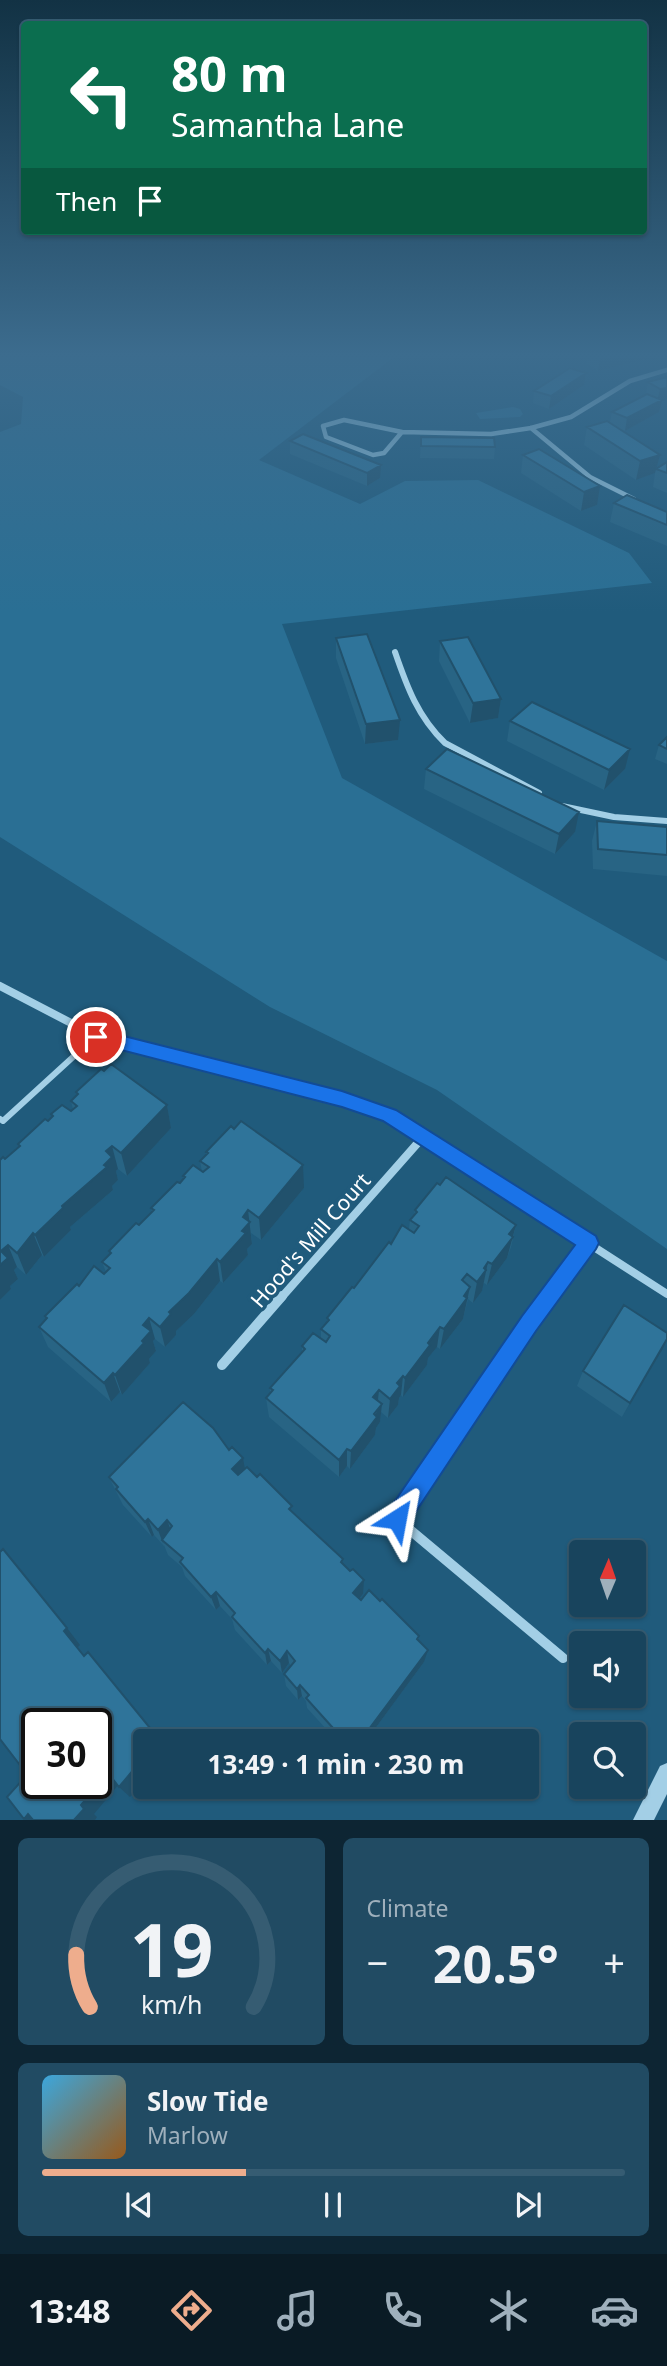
<!DOCTYPE html>
<html lang="en">
<head>
<meta charset="utf-8">
<style>
	:root { --surface:#18445d; --page:#214b63; --text:#f1f3f6; --muted:#9fb0bc; --line:#365c72; --accent:#eead8d }
	body { margin:0; font-family:"Noto Sans",sans-serif; background:var(--page); color:var(--text); height:100vh; display:flex; flex-direction:column; font-size:26px; white-space:nowrap }
	* { box-sizing:border-box; margin:0 }
	p { font-size:23px; color:var(--muted) }
	.icon { flex:none; width:38px; height:38px; fill:none; stroke:currentColor; stroke-width:2; stroke-linecap:round; stroke-linejoin:round }
	.map { position:relative; height:1820px; overflow:hidden }
	.side { display:flex; flex-direction:column; gap:18px; padding:18px; background:#0d2533; flex:1 }
	.side>* { flex:none }
	.guide { position:absolute; left:21px; top:21px; width:626px; height:214px; border-radius:7px; box-shadow:0 2px 5px #0004,0 0 0 2px var(--line); background:#0b6e4f; color:#fff; overflow:hidden }
	.needle { width:46px; rotate:2deg }
	.buttons { position:absolute; left:569px; top:1540px; display:grid; gap:14px }
	.buttons a { display:grid; place-items:center; width:77px; height:77px; border-radius:7px; background:var(--surface); box-shadow:0 2px 5px #0004,0 0 0 2px var(--line); font-size:35px }
	.speed { position:absolute; left:21px; top:1708px; display:flex; gap:14px; font-size:35px; font-weight:700; text-align:center }
	.speed>* { display:grid; place-content:center; width:91px; height:91px; border-radius:50%; background:var(--surface); box-shadow:0 2px 5px #0004,0 0 0 2px var(--line); line-height:1 }
	.speed .limit { border:4px solid #111; border-radius:10px; background:#fff; color:#111 }
	.pin { position:absolute; display:grid; place-items:center; width:60px; height:60px; color:#fff; margin:-30px; border:4px solid #fff; border-radius:50%; box-shadow:0 2px 7px #0007 }
	.me { position:absolute; width:77px; margin:-38px; rotate:34deg; stroke-linejoin:round; filter:drop-shadow(0 0 5px #0008) }
	.turn { display:flex; align-items:center; gap:24px; height:147px; padding:0 35px; font-size:32px }
	.turn .icon { width:91px; height:91px; stroke-width:2.5 }
	.turn b { display:block; font-size:49px; line-height:60px }
	.then { display:flex; align-items:center; height:66px; padding:0 35px; background:#0003; gap:14px; font-size:26px }
	.big { font-size:52px; font-weight:700; line-height:1.1 }
	.side .card { flex:1; display:flex; flex-direction:column; justify-content:center; gap:10px; min-width:0; padding:0 24px; border-radius:10px; background:var(--page) }
	.side .dial { align-items:center; gap:0 }
	.dial svg { height:182px; overflow:visible; fill:none; stroke:var(--line); stroke-width:7; stroke-linecap:round; text-anchor:middle }
	.dial text { fill:var(--text); stroke:none }
	.song { display:flex; align-items:center; gap:21px }
	.cover { width:84px; height:84px; border-radius:10px; background:linear-gradient(135deg,hsl(200 70% 55%),hsl(30 70% 35%)) }
	.played { height:7px; border-radius:4px; background:linear-gradient(90deg,var(--accent) 35%,var(--line) 35%) }
	.keys { display:flex; justify-content:space-around; direction:ltr }
	.heat { display:flex; justify-content:space-between; align-items:center; font-size:38px; direction:ltr }
	.side .tiles { flex:1; display:grid; gap:18px; grid-template-columns:1fr 1fr }
	.card:last-child { grid-column:span 2 }
	.trip { position:absolute; left:133px; top:1729px; width:406px; height:70px; border-radius:7px; background:var(--surface); box-shadow:0 2px 5px #0004,0 0 0 2px var(--line); font-weight:700; line-height:70px; text-align:center }
	.dock { display:flex; height:112px; justify-content:space-around; align-items:center; background:#0a1b25; color:var(--muted) }
	.dock .icon { width:49px; height:49px }
	.dock .on { color:var(--accent) }
	.dock b { font-size:32px; color:var(--text) }
	.map>svg:first-child { display:block }
	.green { fill:#2a6f94 }
	.lines { fill:none; stroke-linecap:round; stroke-linejoin:round }
	.service { stroke:#a3cfe6; stroke-width:6 }
	.minor-far3 { stroke:#a3cfe6; stroke-width:4.5 }
	.minor-far2 { stroke:#a3cfe6; stroke-width:6 }
	.minor-far1 { stroke:#a3cfe6; stroke-width:8 }
	.minor { stroke:#a3cfe6; stroke-width:10 }
	.tertiary { fill:#a3cfe6; fill-rule:evenodd }
	.wall { fill:#286484 }
	.shaded-wall { fill:#21516c }
	.building { fill:#2f749a; stroke:#21516c; stroke-width:2; fill-rule:evenodd }
	.route { fill:#1a73e8; stroke:#114b97; stroke-width:2 }
	.labels { text-anchor:middle; dominant-baseline:central; stroke-width:7; stroke-linejoin:round; paint-order:stroke }
	.near-street-label { font-size:21px; fill:#fff; stroke:#205b7c }
</style>
</head>
<body>
<div class="map">
<svg width="667" height="1820" viewBox="0 0 667 1820">
	<rect width="100%" height="100%" fill="#205b7c"/>
	<path class="green" d="M0 357H394L259 460 360 504 405 481 478 480 629 553 652 583 282 624 342 778 667 961V1249L437 1090 270 1007 0 837V432L21 424 23 397 0 385Z
		M513 407 520 409 523 414 520 417 480 419 476 413Z"/>
	<g class="lines">
		<path class="service" d="M0 1119 3 1121 96 1036"/>
		<path class="minor-far3" d="M344 420 402 432 384 453 373 455 326 437 323 426Z
			M531 428 590 477 634 499
			M402 432 491 434 531 428 571 417 630 381 667 370"/>
		<path class="minor-far2" d="M395 652C407 687 418 717 445 743L539 793
			M562 806 614 817 667 821"/>
		<path class="minor-far1" d="M0 986 96 1036 342 1099 389 1115 667 1294
			M281 1298 423 1137
			M548 1298 589 1243"/>
		<path class="minor" d="M549 1296 397 1519 563 1658
			M222 1365 282 1296"/>
		<path class="tertiary" d="M667 1763V1794L654 1820H633L660 1766Z"/>
	</g>
	<path class="wall" d="M588 357H654L598 371 587 364Z
		M586 373 584 385 549 409 533 403 534 391Z
		M667 377 659 412 625 431 620 429 657 468 667 462V493L653 487 655 473 636 480 584 445 587 427 610 422 612 412 646 394 648 382Z
		M421 437 495 447 494 459 420 458Z
		M290 441 380 478 367 486 290 454Z
		M539 449 597 505 581 511 521 473 523 455Z
		M614 503 667 512V546L610 522Z
		M336 638 398 740 365 744 336 658Z
		M440 641 501 699 498 718 470 723 439 661Z
		M510 721 625 769 604 790 507 741Z
		M667 737V764L655 759 659 745Z
		M426 769 575 832 555 854 424 789Z
		M597 821 667 827V876L593 869 592 841Z
		M104 1071 167 1105 171 1128 127 1176 118 1169 116 1171 118 1180 112 1186 113 1190 70 1227 71 1230 44 1257 42 1255 26 1275 17 1267 14 1270 18 1279 10 1286 11 1289 0 1300 5 1159 19 1147 18 1144 52 1117 51 1114 71 1111 73 1109 71 1101 76 1096V1092Z
		M206 1152 304 1188 261 1240 251 1233 252 1244 247 1249 248 1255 223 1283 220 1281 194 1314 176 1331V1335L165 1347 155 1339 153 1341 156 1351 149 1359 150 1363 122 1395 120 1392 111 1402 48 1347 39 1327 46 1319 45 1316 79 1286 104 1274 106 1272 102 1262 110 1254 109 1251 139 1225 152 1212 151 1208 184 1179 183 1176 202 1172 200 1161 207 1155Z
		M415 1210 516 1225 511 1247 507 1258 487 1285 484 1283 483 1284 482 1291 473 1303 468 1299 463 1319 440 1349 437 1347 428 1358 427 1365 403 1397 401 1395 399 1398 398 1405 388 1418 381 1412 380 1422 376 1428 375 1435 350 1469 347 1466 339 1477 269 1417 266 1398 270 1393V1388L302 1352V1346L321 1339V1329L327 1323V1318L354 1288 391 1244 409 1229 410 1220 414 1215Z
		M662 1350 622 1417 577 1386 583 1371Z
		M229 1450 245 1469 292 1511 343 1564 363 1594 359 1598 361 1600 380 1601 419 1636 418 1641 424 1662 366 1741H337L307 1708 306 1701 302 1696 298 1700 286 1686 284 1674 291 1666 289 1663 282 1673 271 1661 267 1665 235 1630 232 1619 220 1606 216 1610 185 1576 182 1567 168 1555 164 1545V1546L154 1535 152 1537 123 1505 109 1477Z"/>
	<path class="shaded-wall" d="M608 357H654L598 371 600 359Z
		M586 373 584 385 549 409 551 396Z
		M667 388V399L662 401 659 412 625 431 627 418 657 402 660 389Z
		M660 455 655 473 636 480 640 461Z
		M381 465 380 478 367 486V473Z
		M600 486 597 505 581 511 584 492Z
		M501 699 498 718 470 723 473 703Z
		M400 720 398 740 365 744 366 724Z
		M630 749 625 769 604 790 609 770Z
		M579 812 575 832 555 854 559 834Z
		M167 1105 171 1128 127 1176 121 1153Z
		M112 1146 118 1169 116 1171 118 1180 112 1186 113 1190 70 1227 71 1230 44 1257 35 1235 62 1206 104 1165 106 1151Z
		M303 1165 304 1188 261 1240 259 1218Z
		M248 1210 252 1244 247 1249 248 1255 223 1283 220 1262 243 1217Z
		M516 1225 507 1258 487 1285 492 1264 509 1234Z
		M33 1233 42 1255 26 1275 17 1253Z
		M8 1245 17 1267 14 1270 18 1279 10 1286 11 1289 0 1300V1265L1 1251Z
		M217 1259 220 1281 194 1314 176 1331V1335L165 1347 160 1327 169 1312Z
		M488 1262 482 1291 473 1303 477 1282 484 1268Z
		M470 1287 463 1319 440 1349 444 1329Z
		M149 1318 155 1339 153 1341 156 1351 149 1359 150 1363 122 1395 115 1375 142 1341 143 1325Z
		M440 1327 437 1347 428 1358 427 1365 403 1397 405 1378 428 1343Z
		M667 1339 662 1350 622 1417 630 1403Z
		M113 1373 120 1392 111 1402 104 1383Z
		M403 1376 401 1395 399 1398 398 1405 388 1418 390 1399 397 1383Z
		M379 1390 377 1409 373 1397Z
		M382 1404 380 1422 376 1428 375 1435 350 1469 351 1451Z
		M347 1449V1466L339 1477V1460Z
		M243 1458 246 1475 236 1486 232 1469Z
		M148 1519 154 1535 152 1537 145 1522Z
		M167 1520 173 1536 162 1540 164 1546 158 1530Z
		M364 1580 363 1594 353 1606V1593Z
		M216 1592 220 1606 216 1610 211 1597Z
		M67 1628 80 1645 77 1648 64 1631Z
		M268 1649 271 1661 267 1665 265 1653Z
		M428 1650 424 1662 366 1741H360Z
		M287 1651 289 1663 282 1673 280 1661Z
		M300 1685 302 1696 298 1700 297 1689Z
		M145 1756V1779L130 1797 119 1787Z
		M30 1761 37 1765V1779L23 1769Z
		M108 1773 119 1784 94 1814 97 1817 95 1820H74L81 1805Z
		M28 1814 40 1820H26L24 1819Z"/>
	<path class="building" d="M570 368 586 373 551 396 534 391Z
		M667 377V388L660 389 648 382Z
		M647 394 662 400 627 418 612 412Z
		M607 421 660 455 640 461 587 427Z
		M303 434 381 465 367 473 290 441Z
		M421 437 494 438 495 447 421 446Z
		M539 449 600 486 584 492 523 455Z
		M667 462V473L656 469Z
		M627 495 667 512V525L614 503Z
		M367 634 400 720 366 724 336 638Z
		M468 637 501 699 473 703 440 641Z
		M532 702 630 749 609 770 510 721Z
		M667 737V749L659 745Z
		M447 749 579 812 559 834 426 769Z
		M597 821 667 827V855L598 849Z
		M111 1064 167 1105 121 1153 112 1146 106 1151 112 1157 104 1165 107 1167 62 1206 63 1208 35 1235 33 1233 17 1253 8 1245 1 1251 8 1258 0 1265V1160L3 1157 5 1159 20 1146 18 1144 45 1119 48 1121 53 1116 51 1114 62 1105 71 1111 77 1106 71 1101 78 1094 76 1092 101 1069 104 1071Z
		M241 1121 303 1165 259 1218 248 1210 243 1217 250 1222 242 1231 246 1233 220 1262 217 1259 189 1293 169 1312 171 1314 160 1327 149 1318 143 1325 151 1331 142 1341 144 1343 115 1375 113 1373 104 1383 39 1327 47 1318 45 1316 77 1284 79 1286 94 1266 104 1274 110 1268 102 1262 111 1253 109 1251 136 1223 139 1225 154 1210 151 1208 177 1182 180 1183 185 1177 183 1176 193 1165 203 1172 209 1167 200 1161 208 1153 206 1152 231 1126 234 1129Z
		M446 1177 516 1225 509 1234 513 1237 492 1264 488 1262 484 1268 486 1270 477 1282 467 1274 462 1280 470 1287 464 1296 467 1298 444 1329 440 1327 428 1343 430 1345 405 1378 403 1376 397 1383 400 1386 390 1399 379 1390 373 1397 382 1404 374 1414 377 1417 351 1451 347 1449 339 1460 266 1398 273 1390 270 1388 305 1349 302 1346 313 1333 326 1342 330 1336 321 1329 329 1320 327 1318 352 1287 354 1288 389 1242 391 1244 402 1225 414 1233 419 1226 410 1220 417 1212 415 1210 437 1183 440 1185Z
		M624 1305 667 1333V1339L630 1403 583 1371Z
		M183 1402 213 1428 229 1450 232 1447 243 1458 232 1469 238 1475 247 1467 257 1477 260 1474 292 1506 289 1509 343 1559 341 1562 350 1571 353 1569 364 1580 353 1593 361 1600 369 1590 380 1601 382 1599 419 1636 417 1639 428 1650 360 1741H350L344 1735 342 1738 306 1698 309 1695 300 1685 297 1689 284 1674 295 1661 287 1651 280 1661 268 1649 265 1653 232 1617 235 1613 216 1592 211 1597 180 1562 183 1558 162 1540 172 1526 167 1520 158 1530 148 1519 145 1522 116 1489 118 1487 109 1477Z
		M3 1549 67 1628 64 1631 84 1656 88 1652 159 1739 157 1741H145V1756L119 1787 108 1773 81 1805 84 1809 74 1820H33L28 1814 24 1819 7 1797 35 1766 30 1761 23 1769 0 1739V1552ZM37 1724H96V1783H37Z"/>
	<linearGradient id="sky" x2="0" y2="1"><stop stop-color="#123244"/><stop offset="0.58" stop-color="#3c6c8e"/><stop offset="1" stop-color="#3c6c8e" stop-opacity="0"/></linearGradient>
	<rect width="667" height="612" fill="url(#sky)"/>
	<path class="route" d="M96 1029 342 1091 396 1110 596 1236 599 1243 596 1249 536 1331 405 1528 397 1531 388 1528 385 1519 388 1511 522 1316 575 1245 383 1121 342 1107 90 1042 88 1037 90 1031Z"/>
	<g class="labels">
		<g class="near-street-label">
			<text transform="translate(310 1240) rotate(-49)">Hood's Mill Court</text>
		</g>
	</g>
</svg>
<div class="buttons">
<a><svg class="needle" viewBox="-14 -14 28 28"><path d="M0-13l5 13h-10z" fill="#e53935"/><path d="M0 13l5-13h-10z" fill="#9fb0bc"/></svg></a>
<a><svg class="icon" aria-label="sound" viewBox="0 0 24 24"><path d="M4 9h4l5-4v14l-5-4H4zM17 9q2 3 0 6"/></svg></a>
<a><svg class="icon" aria-label="search" viewBox="0 0 24 24"><circle cx="10" cy="10" r="6"/><path d="M15 15l6 6"/></svg></a>
</div>
<div class="speed"><div class="limit">30</div></div>
<div class="pin" style="left:96px;top:1037px;background:#d93025"><svg class="icon" aria-label="arrive" viewBox="0 0 24 24"><path d="M6 21V4h12l-3 4 3 4H6"/></svg></div>
<svg class="me" style="left:397px;top:1519px" viewBox="-20 -20 40 40"><path d="M0-17L14 15 0 8-14 15z" fill="#1a73e8" stroke="#fff" stroke-width="4"/></svg>
<div class="trip">13:49 · 1 min · 230 m</div>
<div class="guide">
<div class="turn"><svg class="icon" aria-label="left" viewBox="0 0 24 24"><path d="M17 20v-9H6M10 6l-5 5 5 5"/></svg><div><b>80 m</b>Samantha Lane</div></div>
<div class="then">Then<svg class="icon" aria-label="arrive" viewBox="0 0 24 24"><path d="M6 21V4h12l-3 4 3 4H6"/></svg></div>
</div>
</div>
<section class="side">
<div class="tiles">
<div class="card dial"><svg viewBox="0 0 100 80">
<path d="M14 69A42 42 0 1 1 86 69"/>
<path d="M14 69A42 42 0 0 1 8 46" stroke="#eead8d"/>
<text x="50" y="56" font-size="32" font-weight="700">19</text>
<text x="50" y="72" font-size="11">km/h</text>
</svg></div>
<div class="card"><p>Climate</p>
<div class="heat"><a>−</a><b class="big">20.5°</b><a>+</a></div>
</div>
<div class="card">
<div class="song"><i class="cover"></i><div><b>Slow Tide</b><p>Marlow</p></div></div>
<div class="played"></div>
<div class="keys"><svg class="icon" aria-label="previous" viewBox="0 0 24 24"><path d="M18 5L8 12l10 7zM5 5v14"/></svg><svg class="icon" aria-label="pause" viewBox="0 0 24 24"><path d="M8 5v14M16 5v14"/></svg><svg class="icon" aria-label="next" viewBox="0 0 24 24"><path d="M6 5l10 7-10 7zM19 5v14"/></svg></div>
</div>
</div>
</section>
<nav class="dock">
<b>13:48</b>
<svg class="icon on" aria-label="directions" viewBox="0 0 24 24"><path d="M12 3l9 9-9 9-9-9zM9 14v-3h6M13 9l2 2-2 2"/></svg>
<svg class="icon" aria-label="music" viewBox="0 0 24 24"><path d="M9 18V5l10-2v13"/><circle cx="6" cy="18" r="3"/><circle cx="16" cy="16" r="3"/></svg>
<svg class="icon" aria-label="phone" viewBox="0 0 24 24"><path d="M5 4h4l2 5-3 2q2 4 5 5l2-3 5 2v4C11 20 4 13 5 4z"/></svg>
<svg class="icon" aria-label="climate" viewBox="0 0 24 24"><path d="M12 3v18M4 7l16 10M4 17L20 7"/></svg>
<svg class="icon" aria-label="car" viewBox="0 0 24 24"><path d="M5 17H2v-5l4-1 3-4h7l3 4 3 1v5h-3M9 17h6M6 11h13"/><circle cx="7" cy="17" r="2"/><circle cx="17" cy="17" r="2"/></svg>
</nav>
</body>
</html>
